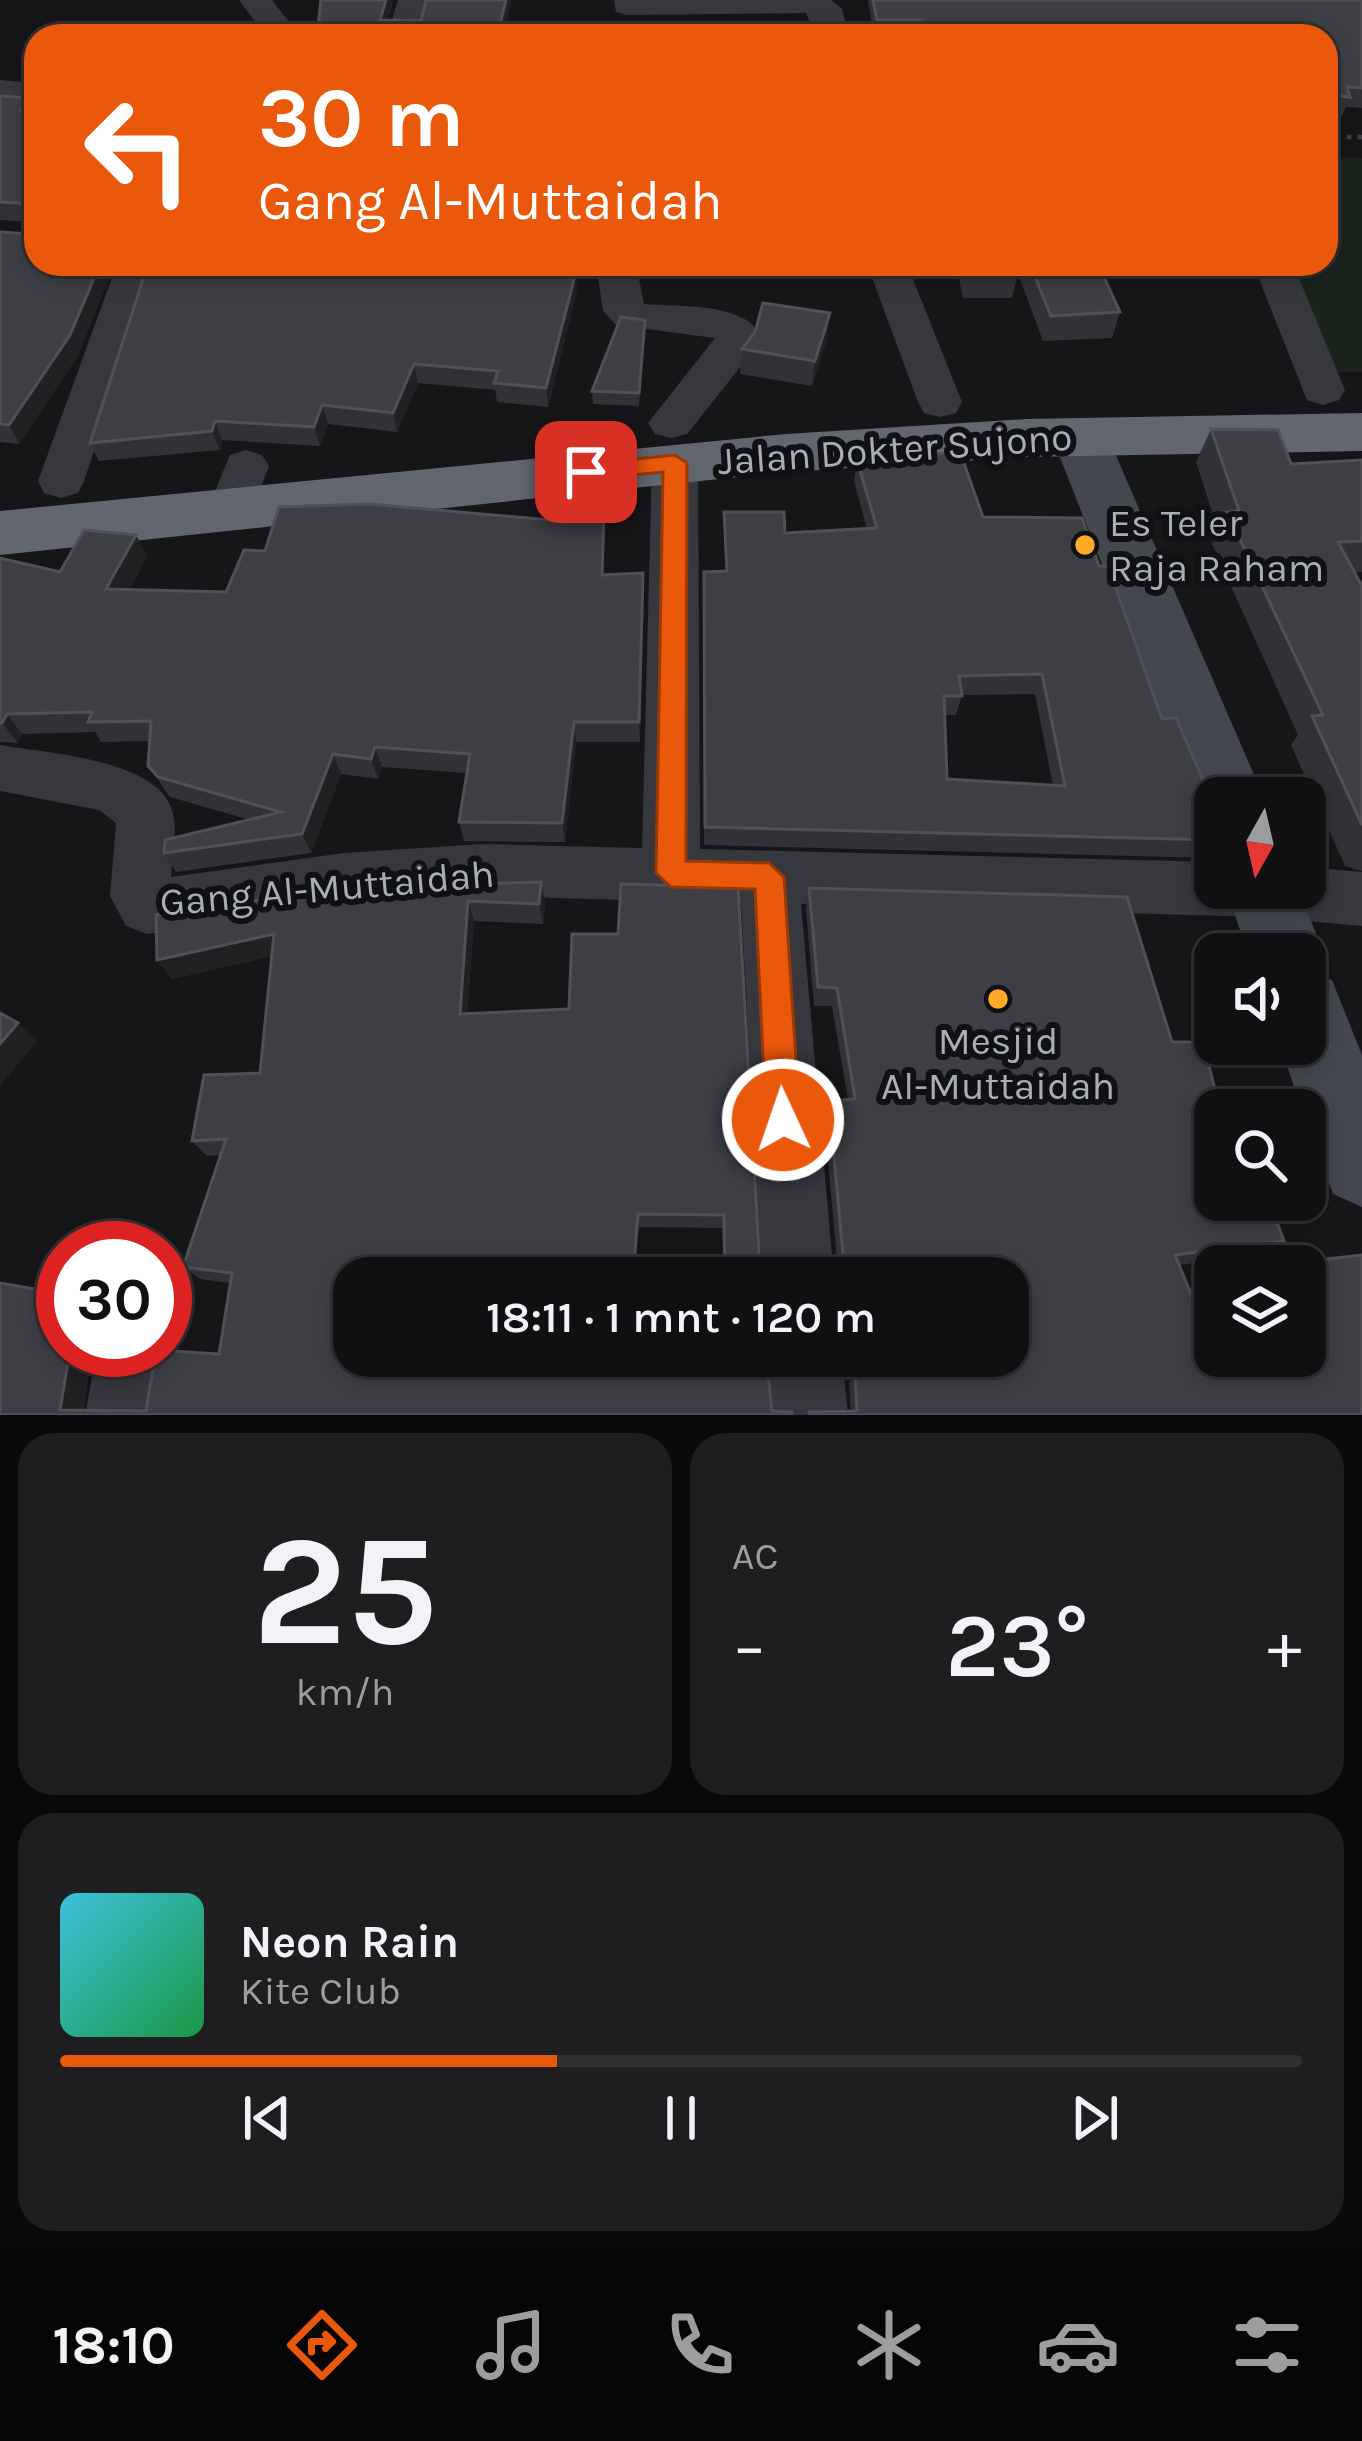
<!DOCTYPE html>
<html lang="id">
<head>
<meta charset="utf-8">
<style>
	:root { --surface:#101012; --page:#1e1e20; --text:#f1f3f6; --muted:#9c9d9f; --line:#303032; --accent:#ea580c }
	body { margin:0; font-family:Karla,sans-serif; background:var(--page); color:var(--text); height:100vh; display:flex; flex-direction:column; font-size:45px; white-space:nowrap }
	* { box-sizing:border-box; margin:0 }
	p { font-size:39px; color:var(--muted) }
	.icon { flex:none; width:66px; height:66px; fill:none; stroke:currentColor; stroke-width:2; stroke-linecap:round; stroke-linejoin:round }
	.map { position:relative; height:1415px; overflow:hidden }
	.side { display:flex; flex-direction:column; gap:18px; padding:18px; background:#09090a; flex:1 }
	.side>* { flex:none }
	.banner { position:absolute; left:24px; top:24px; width:1314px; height:252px; border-radius:36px; box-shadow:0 6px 18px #0003,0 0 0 3px var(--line); background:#ea580c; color:#fff; overflow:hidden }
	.needle { width:78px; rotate:188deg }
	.controls { position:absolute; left:1194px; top:777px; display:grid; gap:24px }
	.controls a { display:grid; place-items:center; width:132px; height:132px; border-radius:24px; background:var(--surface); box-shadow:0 6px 18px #0003,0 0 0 3px var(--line); font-size:60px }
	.speed { position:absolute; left:36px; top:1221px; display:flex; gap:24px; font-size:60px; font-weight:700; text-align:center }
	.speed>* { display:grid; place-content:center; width:156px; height:156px; border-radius:50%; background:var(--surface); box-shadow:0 6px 18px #0003,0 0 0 3px var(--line); line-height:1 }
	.speed .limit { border:18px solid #d22; background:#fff; color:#111 }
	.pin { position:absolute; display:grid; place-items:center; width:102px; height:102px; color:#fff; margin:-51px; border-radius:24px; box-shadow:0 6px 18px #0006 }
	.me { position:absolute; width:132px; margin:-66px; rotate:357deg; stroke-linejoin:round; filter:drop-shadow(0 0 9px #0008) }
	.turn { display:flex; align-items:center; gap:42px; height:252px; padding:0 36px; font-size:54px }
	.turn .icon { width:156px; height:156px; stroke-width:2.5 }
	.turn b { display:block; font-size:84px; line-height:102px }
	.big { font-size:90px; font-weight:600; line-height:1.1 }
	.side .widget { flex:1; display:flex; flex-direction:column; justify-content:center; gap:18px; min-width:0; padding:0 42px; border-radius:36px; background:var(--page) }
	.side .dial { align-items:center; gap:0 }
	.dial b { font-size:156px; line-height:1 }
	.song { display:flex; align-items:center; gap:36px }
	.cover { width:144px; height:144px; border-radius:18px; background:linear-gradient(135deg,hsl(190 70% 55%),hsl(140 70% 35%)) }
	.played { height:12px; border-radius:6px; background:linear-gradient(90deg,var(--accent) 40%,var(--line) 40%) }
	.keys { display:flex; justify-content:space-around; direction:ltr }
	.heat { display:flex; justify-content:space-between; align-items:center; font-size:66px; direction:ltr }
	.side .tiles { flex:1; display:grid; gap:18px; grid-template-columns:1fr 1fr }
	.widget:last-child { grid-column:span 2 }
	.trip { position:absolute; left:333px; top:1257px; width:696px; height:120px; border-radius:36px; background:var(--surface); box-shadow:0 6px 18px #0003,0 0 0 3px var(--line); font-weight:600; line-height:120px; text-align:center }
	.dock { display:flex; height:192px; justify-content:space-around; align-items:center; background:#060607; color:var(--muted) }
	.dock .icon { width:84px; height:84px }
	.dock .selected { color:var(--accent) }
	.dock b { font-size:54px; color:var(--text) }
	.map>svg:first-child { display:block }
	.green { fill:#1b241c }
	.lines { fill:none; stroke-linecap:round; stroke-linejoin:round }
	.path { stroke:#3c3f45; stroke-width:4.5; stroke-dasharray:4.5 6; stroke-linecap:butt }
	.street { fill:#36383e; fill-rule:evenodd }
	.secondary { fill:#44474e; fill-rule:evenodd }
	.highway { fill:#62666f; fill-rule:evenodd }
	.wall { fill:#323236; fill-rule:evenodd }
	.shaded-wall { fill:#212124 }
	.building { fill:#3e3f44; stroke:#4f5156; stroke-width:3; fill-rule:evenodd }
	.route { fill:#ea580c; stroke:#983908; stroke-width:3 }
	.poi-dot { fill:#ffab27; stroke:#111113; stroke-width:4.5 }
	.labels { text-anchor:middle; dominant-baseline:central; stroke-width:12; stroke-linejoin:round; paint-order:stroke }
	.street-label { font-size:39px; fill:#a7adb9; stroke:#111113 }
	.poi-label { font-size:39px; fill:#a7adb9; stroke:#111113; text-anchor:start }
</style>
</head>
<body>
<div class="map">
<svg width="1362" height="1415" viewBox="0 0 1362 1415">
	<rect width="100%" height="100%" fill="#161618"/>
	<path class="green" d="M1326 157 1362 158V372H1328L1283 264H1326Z"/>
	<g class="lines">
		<path class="path" d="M1326 137H1362"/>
		<path class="street" d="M239 0H272L300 36H266Z
			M398 0H430L421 36H387Z
			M614 0H831L842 9 849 36H815L806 13 627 15 616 12Z
			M0 80 36 83V105L0 100Z
			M117 264H157L84 481 78 493 61 498 44 493 38 481Z
			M596 264H636L644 304C676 307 739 302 759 332L749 356 687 434 671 438 655 434 648 423 715 338 616 325 603 311Z
			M867 264H907L962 402 956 413 940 417 924 413 918 402Z
			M1253 264H1293L1345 390 1339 400 1323 405 1307 400Z
			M675 447 691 452 698 463 700 849 1215 862V888H1305V867L1362 872V926L1263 917 801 904 834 1278H762L741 903 483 896 344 905 147 934 126 926 110 896 116 823 99 810 0 791V745C45 753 157 759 172 810 178 829 172 857 171 877L344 853 483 844 642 848 652 463 659 452Z
			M246 450 262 455 269 466 248 522 231 527 214 522 207 510 230 455Z
			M165 1336 171 1350 161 1415H85L97 1350H165Z
			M768 1356H842L848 1415H772Z"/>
		<path class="secondary" d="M1080 418 1100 424 1108 437 1264 798H1215V823L1204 819 1194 798 1052 437 1060 424Z
			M1226 888H1298L1324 954 1315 973 1332 980 1362 1055V1207L1333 1194 1279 1044H1305V954H1248Z"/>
		<path class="highway" d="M1362 413V451L1027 457 786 472 0 555V511L786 434 1027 419Z"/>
	</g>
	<path class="wall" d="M868 0H1362V108L1346 107 1342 116 1326 115V36H874Z
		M0 96 31 98 36 110V264L79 354 19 444 0 442V232L30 234V222L0 220Z
		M956 264H1016L1017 267 1018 264H1098L1120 312 1112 338 1043 341 1018 274 1012 298H963Z
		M549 273 577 291 548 407 497 402 495 390 418 383 397 432 328 424 320 446 222 440 220 450 99 461 90 443Z
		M645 320 639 406 593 404 592 391Z
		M827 339 812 386 740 374 742 349Z
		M1211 429 1291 464 1362 460V572H1354L1362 586V871L1345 866 1291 745 1298 735 1212 544 1218 530 1196 462Z
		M857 460 983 517 1099 566 1162 719 1215 807V858L704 845V572L725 571 724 512 785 533 867 529 854 481ZM1035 694 1053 786 947 779 945 715H956L962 695Z
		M604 512V575L643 573 640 742H576L565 842 464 841 459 822 467 773 382 767 378 779 341 774 311 853 176 872 164 853 250 820 170 797 148 766 150 741 101 742 95 732 22 734 18 743 0 742V558L60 572 136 535 147 557 129 590 226 592 265 551 551 520Z
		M809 888 1215 1200 1284 1241 1265 1254 1179 1265 1213 1347 1305 1356V1266H1273L1362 1255V1415H807L809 1412 851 1411 849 1384 855 1375H865L858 1356H1008V1278H724L722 1228 639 1227 354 1278 717 1375 772 1411 0 1415 63 1350H92L83 1411H146L219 1354 230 1283 200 1279 183 1267 220 1155 207 1156 192 1141 260 1073 272 956 171 979 335 889 545 902 543 924 474 921 467 1014 569 1009 572 934 760 1267 765 1271H838L824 1117 829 1101 848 1100 832 1006H814L806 909Z"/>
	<path class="shaded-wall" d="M386 0H394L384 36 380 20Z
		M506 0H512L504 36H497Z
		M31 98 36 110V120L21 110Z
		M100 264H115L79 354 19 444 9 425Z
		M544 264H552L542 293 540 274Z
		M576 272 577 291 548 407 546 388Z
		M830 313 827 339 812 386 815 361Z
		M414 364 418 383 397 432 393 413Z
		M322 405 328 424 320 446 314 427Z
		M215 421 222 440 220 450 212 431Z
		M604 512 605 534 604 596 602 575Z
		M136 535 147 557 118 611 106 589Z
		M643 573 644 595 640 742 639 722Z
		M7 714 22 734 18 743 2 723Z
		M574 722 576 742 565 842 562 823Z
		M375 747 382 767 378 779 371 759Z
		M333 754 341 774 311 853 302 834Z
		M541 882 545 902 543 924 539 904Z
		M468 901 474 921 466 1032 460 1014Z
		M274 934 285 953 171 979 157 960Z
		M18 1023 37 1041 0 1086V1044Z
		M638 1214 639 1227 635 1278H633Z
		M70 1350H92L82 1415 60 1410Z"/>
	<path class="building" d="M321 0H386L380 20 421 21 426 0H506L497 36H317Z
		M873 0H1362V88L1347 87 1350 97 1326 95V36H925L922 20H877Z
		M0 96 31 98 21 110 36 112V264H100L70 335 9 425 0 424V232L30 234 31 204 0 202Z
		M148 264H544L540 274 576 272 546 388 494 383 498 371 414 364 393 413 322 405 314 427 215 421 212 431 90 443Z
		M966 264H1016L1018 272H968Z
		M1030 264H1098L1120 312 1051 316Z
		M763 303 830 313 815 361 742 349 755 332Z
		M621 317 645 320 639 393 592 391Z
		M1211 429 1278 430 1291 464 1362 460V541L1338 542 1362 586V825L1312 716 1323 715 1227 512 1239 511Z
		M960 452 983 517 1082 518 1099 566H1108L1162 719 1176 718 1215 807V840L705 827 704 572 727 571 724 512H784L785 533 877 528 857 460ZM1042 674 1065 786 947 779 944 696H962L959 676Z
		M369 504 551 520 552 513 604 512 602 575 643 573 639 722H574L562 823 459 822 470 754 375 747 371 759 333 754 302 834 164 853 165 840 281 812 158 777 148 766 151 721 88 722 92 712 7 714 2 723H0V558L60 572 84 530 136 535 106 589 226 592 244 550 265 551 279 507Z
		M541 882 539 904 468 901 460 1014 569 1009 572 934H618L621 884 738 887 760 1267 765 1271H839L844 1266 829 1101 855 1099 837 988 818 987 809 888 1127 897 1172 1042H1203L1220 1110H1215V1200H1269L1284 1241 1175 1255 1213 1347H1215V1356H1305V1266L1274 1265 1362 1255V1415H810L809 1412 857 1411 855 1375H874L868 1356H1008V1278H843L842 1275 725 1277 724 1215 638 1214 633 1278H354V1356H717V1375H768L772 1411 792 1412V1415H0V1283L63 1294V1350H70L60 1410 146 1411 156 1350 219 1354 232 1273 183 1267 226 1139 192 1141 204 1075 260 1073 274 934 157 960 156 915 335 889Z
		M0 1013 18 1023 0 1044Z"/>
	<path class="route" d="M675 455 687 463 686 861 769 863 784 877 800 1120 795 1132 783 1137 771 1132 766 1120 755 889 671 887 656 873 663 472 586 480 574 472 586 464Z"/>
	<g class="poi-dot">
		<circle cx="1085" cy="545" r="12"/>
		<circle cx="998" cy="999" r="12"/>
	</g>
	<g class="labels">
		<g class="street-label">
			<text transform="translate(895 449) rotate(-4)">Jalan Dokter Sujono</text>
			<text transform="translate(327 888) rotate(-5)">Gang Al-Muttaidah</text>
		</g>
		<g class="poi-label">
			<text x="1109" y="523">Es Teler<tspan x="1109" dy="45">Raja Raham</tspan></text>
			<text x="998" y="1041" text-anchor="middle">Mesjid<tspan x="998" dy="45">Al-Muttaidah</tspan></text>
		</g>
	</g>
</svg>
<div class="controls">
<a><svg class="needle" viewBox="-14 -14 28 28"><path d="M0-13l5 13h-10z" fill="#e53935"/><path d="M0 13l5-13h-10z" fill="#9c9d9f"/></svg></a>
<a><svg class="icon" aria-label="sound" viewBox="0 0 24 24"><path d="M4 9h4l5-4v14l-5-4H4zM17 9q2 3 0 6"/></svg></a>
<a><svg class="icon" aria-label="search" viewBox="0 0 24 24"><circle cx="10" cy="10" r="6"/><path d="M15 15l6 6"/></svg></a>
<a><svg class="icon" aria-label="layers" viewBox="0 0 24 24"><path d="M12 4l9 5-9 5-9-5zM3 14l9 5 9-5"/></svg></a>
</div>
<div class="speed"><div class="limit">30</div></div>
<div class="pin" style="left:586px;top:472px;background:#d93025"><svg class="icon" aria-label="arrive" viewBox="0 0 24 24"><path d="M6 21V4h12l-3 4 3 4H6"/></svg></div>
<svg class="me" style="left:783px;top:1120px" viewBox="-20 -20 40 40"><circle r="17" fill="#ea580c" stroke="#fff" stroke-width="3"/><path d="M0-11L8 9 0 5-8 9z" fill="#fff"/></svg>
<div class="trip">18:11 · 1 mnt · 120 m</div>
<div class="banner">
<div class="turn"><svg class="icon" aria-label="left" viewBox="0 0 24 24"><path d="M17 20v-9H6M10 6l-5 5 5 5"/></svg><div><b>30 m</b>Gang Al-Muttaidah</div></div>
</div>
</div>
<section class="side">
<div class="tiles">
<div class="widget dial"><b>25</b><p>km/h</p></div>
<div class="widget"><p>AC</p>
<div class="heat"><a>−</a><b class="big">23°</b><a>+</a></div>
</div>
<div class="widget">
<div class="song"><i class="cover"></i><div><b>Neon Rain</b><p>Kite Club</p></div></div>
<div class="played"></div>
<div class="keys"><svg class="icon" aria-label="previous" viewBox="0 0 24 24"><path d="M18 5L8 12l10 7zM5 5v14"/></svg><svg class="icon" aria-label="pause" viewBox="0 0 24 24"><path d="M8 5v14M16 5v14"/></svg><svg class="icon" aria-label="next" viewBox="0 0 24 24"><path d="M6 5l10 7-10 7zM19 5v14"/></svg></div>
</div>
</div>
</section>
<nav class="dock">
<b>18:10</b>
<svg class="icon selected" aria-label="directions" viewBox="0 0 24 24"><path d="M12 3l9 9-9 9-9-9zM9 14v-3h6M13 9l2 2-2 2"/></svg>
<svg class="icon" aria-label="music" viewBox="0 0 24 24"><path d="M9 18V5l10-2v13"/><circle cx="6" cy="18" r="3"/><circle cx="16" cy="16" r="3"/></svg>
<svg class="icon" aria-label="phone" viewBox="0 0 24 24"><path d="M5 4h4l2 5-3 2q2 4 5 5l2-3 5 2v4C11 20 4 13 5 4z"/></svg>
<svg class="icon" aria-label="climate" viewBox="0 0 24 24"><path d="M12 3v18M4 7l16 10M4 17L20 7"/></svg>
<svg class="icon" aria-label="car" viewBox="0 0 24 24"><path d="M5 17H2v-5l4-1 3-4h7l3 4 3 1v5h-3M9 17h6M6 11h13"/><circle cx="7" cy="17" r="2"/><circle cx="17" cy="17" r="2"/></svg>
<svg class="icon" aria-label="filters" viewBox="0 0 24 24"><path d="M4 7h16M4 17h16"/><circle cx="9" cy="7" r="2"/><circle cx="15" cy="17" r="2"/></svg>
</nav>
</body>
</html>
